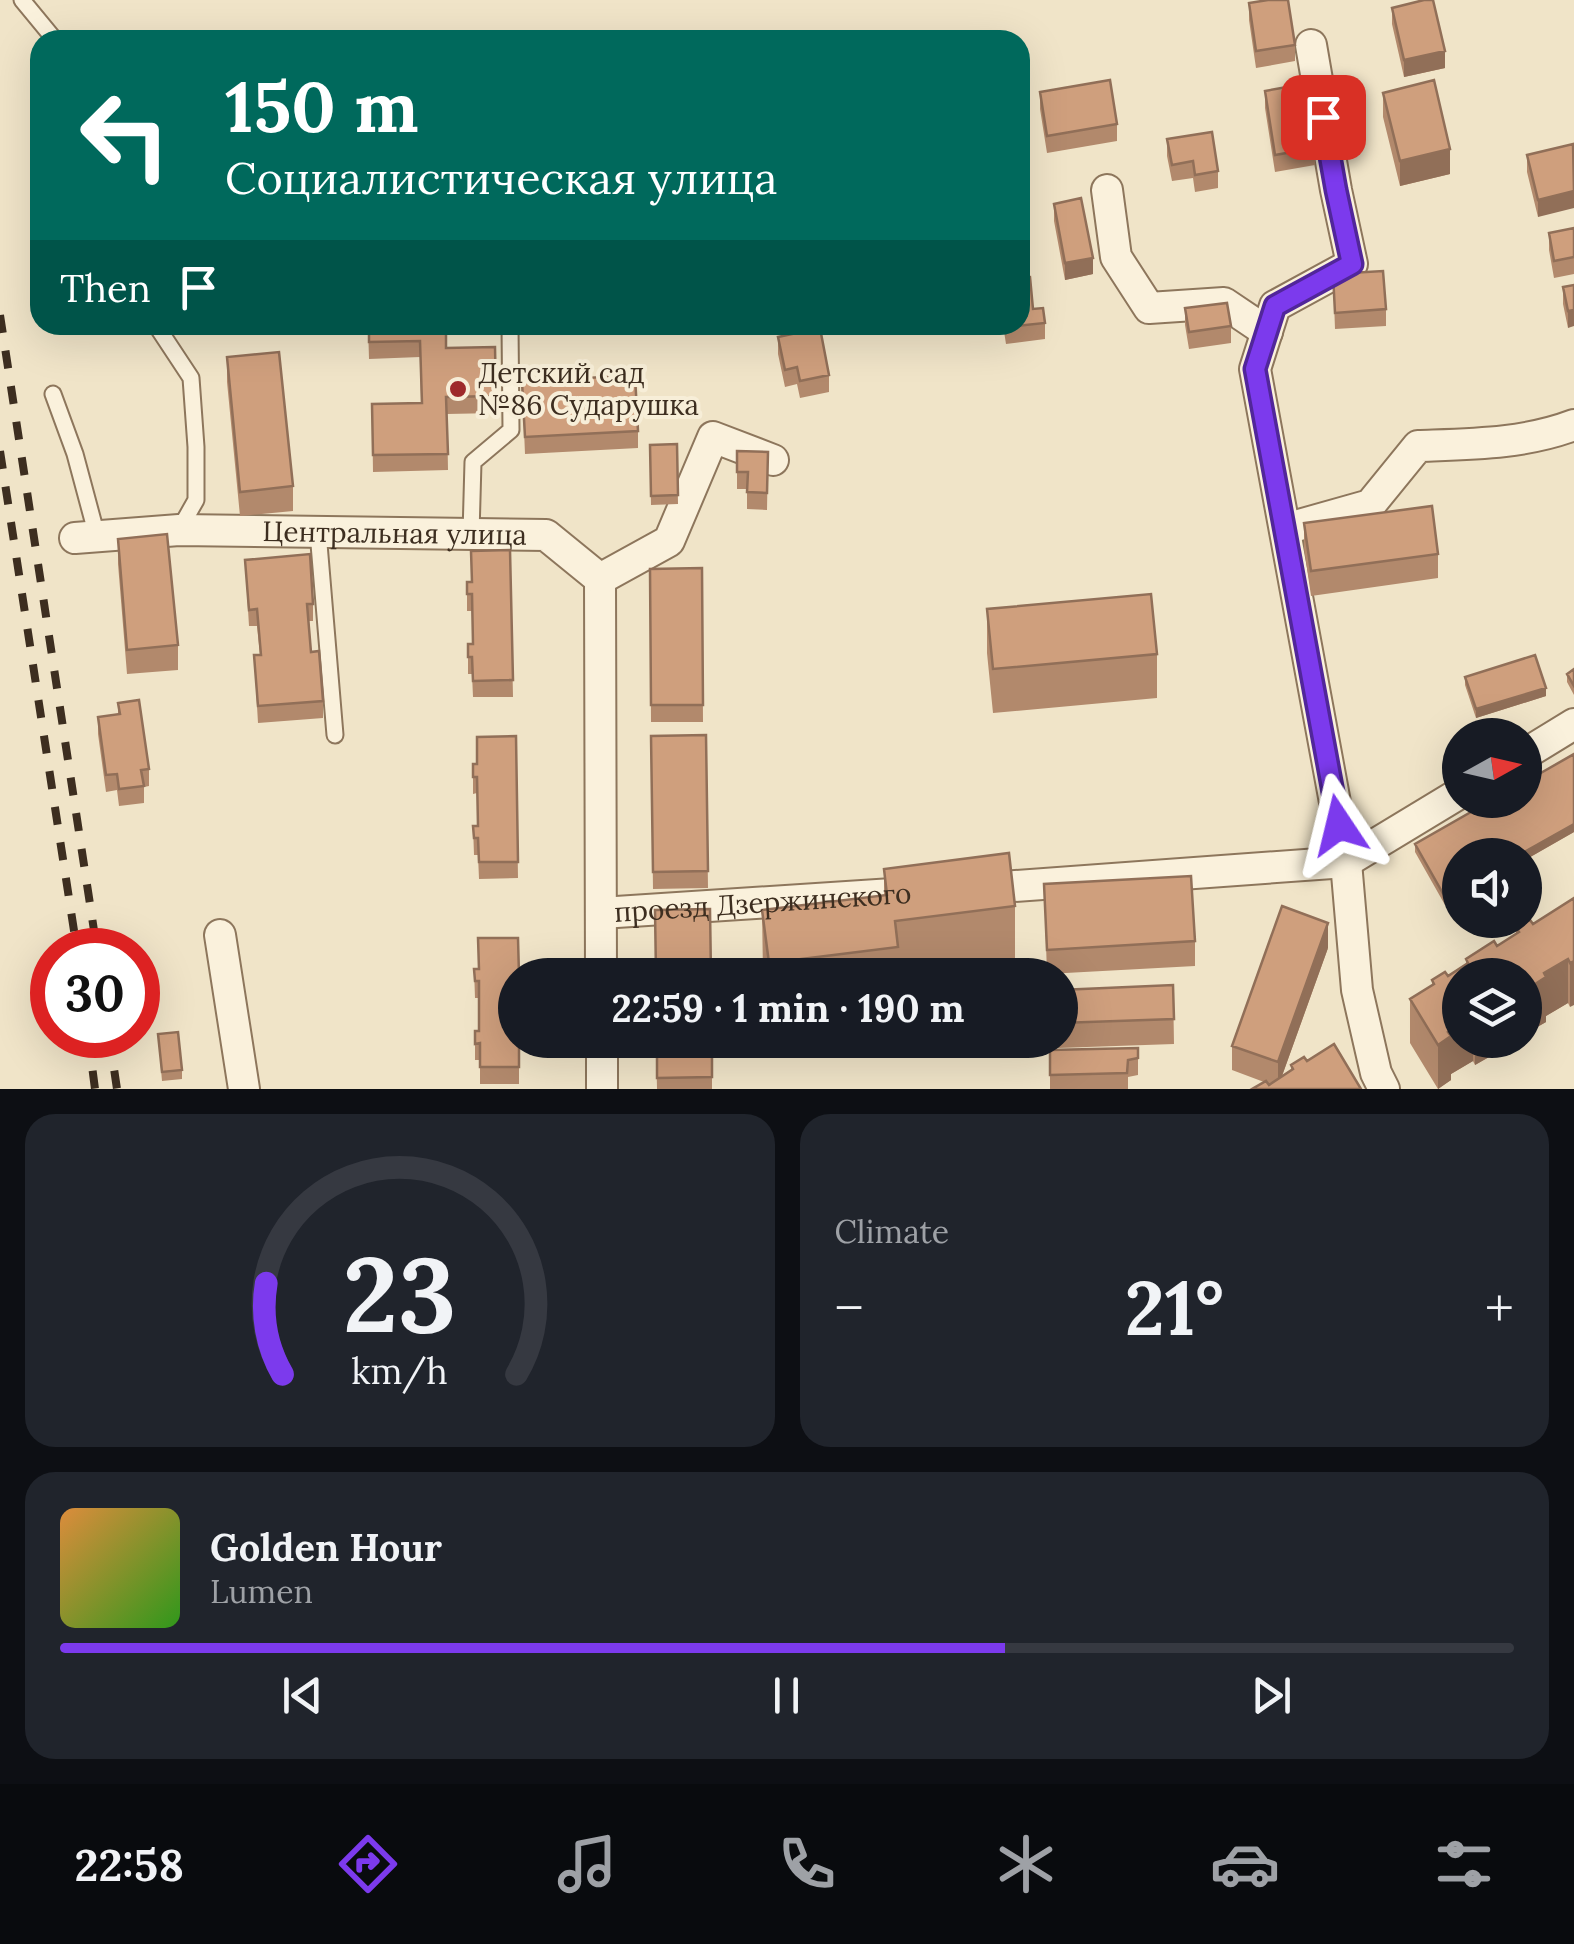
<!DOCTYPE html>
<html lang="en">
<head>
<meta charset="utf-8">
<style>
	:root { --surface:#171b24; --page:#20242c; --text:#f1f3f6; --muted:#9ea1a6; --line:#363941; --accent:#7c3aed }
	body { margin:0; font-family:Lora,serif; background:var(--page); color:var(--text); height:100vh; display:flex; flex-direction:column; font-size:38px; white-space:nowrap }
	* { box-sizing:border-box; margin:0 }
	p { font-size:32px; color:var(--muted) }
	.icon { flex:none; width:55px; height:55px; fill:none; stroke:currentColor; stroke-width:2; stroke-linecap:round; stroke-linejoin:round }
	.map { position:relative; height:1089px; overflow:hidden }
	.sheet { display:flex; flex-direction:column; gap:25px; padding:25px; background:#0d0f14; flex:1 }
	.sheet>* { flex:none }
	.guide { position:absolute; left:30px; top:30px; width:1000px; height:305px; border-radius:30px; box-shadow:0 10px 40px #0002; background:#00695c; color:#fff; overflow:hidden }
	.needle { width:65px; rotate:82deg }
	.controls { position:absolute; left:1442px; top:718px; display:grid; gap:20px }
	.controls a { display:grid; place-items:center; width:100px; height:100px; border-radius:50%; background:var(--surface); box-shadow:0 10px 40px #0002; font-size:50px }
	.speed { position:absolute; left:30px; top:928px; display:flex; gap:20px; font-size:50px; font-weight:700; text-align:center }
	.speed>* { display:grid; place-content:center; width:130px; height:130px; border-radius:50%; background:var(--surface); box-shadow:0 10px 40px #0002; line-height:1 }
	.speed .limit { border:15px solid #d22; background:#fff; color:#111 }
	.pin { position:absolute; display:grid; place-items:center; width:85px; height:85px; color:#fff; margin:-42px; border-radius:20px; box-shadow:0 5px 15px #0006 }
	.me { position:absolute; width:110px; margin:-55px; rotate:350deg; stroke-linejoin:round; filter:drop-shadow(0 0 8px #0008) }
	.turn { display:flex; align-items:center; gap:35px; height:210px; padding:0 30px; font-size:45px }
	.turn .icon { width:130px; height:130px; stroke-width:2.5 }
	.turn b { display:block; font-size:70px; line-height:85px }
	.then { display:flex; align-items:center; height:95px; padding:0 30px; background:#0003; gap:20px; font-size:38px }
	.big { font-size:75px; font-weight:700; line-height:1.1 }
	.sheet .tile { flex:1; display:flex; flex-direction:column; justify-content:center; gap:15px; min-width:0; padding:0 35px; border-radius:30px; background:var(--page) }
	.sheet .dial { align-items:center; gap:0 }
	.dial svg { height:260px; overflow:visible; fill:none; stroke:var(--line); stroke-width:7; stroke-linecap:round; text-anchor:middle }
	.dial text { fill:var(--text); stroke:none }
	.song { display:flex; align-items:center; gap:30px }
	.cover { width:120px; height:120px; border-radius:15px; background:linear-gradient(135deg,hsl(30 70% 55%),hsl(110 70% 35%)) }
	.played { height:10px; border-radius:5px; background:linear-gradient(90deg,var(--accent) 65%,var(--line) 65%) }
	.keys { display:flex; justify-content:space-around; direction:ltr }
	.heat { display:flex; justify-content:space-between; align-items:center; font-size:55px; direction:ltr }
	.sheet .tiles { flex:1; display:grid; gap:25px; grid-template-columns:1fr 1fr }
	.tile:last-child { grid-column:span 2 }
	.trip { position:absolute; left:498px; top:958px; width:580px; height:100px; border-radius:50px; background:var(--surface); box-shadow:0 10px 40px #0002; font-weight:700; line-height:100px; text-align:center }
	.tab-bar { display:flex; height:160px; justify-content:space-around; align-items:center; background:#090b0e; color:var(--muted) }
	.tab-bar .icon { width:70px; height:70px }
	.tab-bar .on { color:var(--accent) }
	.tab-bar b { font-size:45px; color:var(--text) }
	.map>svg:first-child { display:block }
	.lines { fill:none; stroke-linecap:round; stroke-linejoin:round }
	.service-casing { stroke:#8d765c; stroke-width:19 }
	.minor-casing { stroke:#8d765c; stroke-width:34 }
	.service { stroke:#faf1dc; stroke-width:15 }
	.minor { stroke:#faf1dc; stroke-width:30 }
	.rail { stroke:#3d2e20; stroke-width:8; stroke-dasharray:18 18; stroke-linecap:butt }
	.wall { fill:#b2896c }
	.shaded-wall { fill:#916f58 }
	.building { fill:#cf9f7d; stroke:#916f58; stroke-width:2.5 }
	.route-casing { stroke:#51269a; stroke-width:25 }
	.route { stroke:#7c3aed; stroke-width:18 }
	.poi-dot { fill:#9e2a2b; stroke:#f7eed8; stroke-width:4 }
	.labels { text-anchor:middle; dominant-baseline:central; stroke-width:8; stroke-linejoin:round; paint-order:stroke }
	.poi-label { font-size:28px; fill:#3d2e20; stroke:#f7eed8; text-anchor:start }
	.street-label { font-size:28px; fill:#3d2e20; stroke:#f7eed8 }
</style>
</head>
<body>
<div class="map">
<svg width="1574" height="1089" viewBox="0 0 1574 1089">
	<rect width="100%" height="100%" fill="#f0e4c8"/>
	<g class="lines">
		<defs>
			<path id="service" d="M22 0 55 40
				M156 325 191 378 196 447V500L179 530
				M53 394 75 454 97 536
				M318 532 335 735
				M471 534 473 462 511 430 510 325"/>
			<g id="minor">
				<path d="M1311 45 1336 190 1352 264 1275 306 1255 369 1346 862 1357 990 1376 1073 1384 1089"/>
				<path d="M1107 190 1116 257 1149 308 1224 303 1267 332"/>
				<path d="M1285 529 1370 505 1418 446C1471 444 1524 444 1574 425"/>
				<path id="s1" d="M75 538 179 530 546 535 600 579"/>
				<path d="M600 579 601 975"/>
				<path d="M600 579 669 541 713 437 773 460"/>
				<path d="M1525 754 1574 724"/>
				<path d="M974 889 1346 862 1460 793"/>
				<path id="s2" d="M601 913 923 892"/>
				<path d="M220 935 244 1089"/>
				<path d="M602 1040V1089"/>
			</g>
		</defs>
		<use href="#service" class="service-casing"/>
		<use href="#minor" class="minor-casing"/>
		<use href="#service" class="service"/>
		<use href="#minor" class="minor"/>
		<path class="rail" d="M0 315 97 950
			M0 451 77 950
			M88 1035 95 1089
			M109 1035 117 1089"/>
	</g>
	<path class="wall" d="M1249 3 1295 45V61L1256 68 1249 20Z
		M1392 8 1445 68 1404 77 1392 24Z
		M1265 91 1315 148V165L1275 172 1265 108Z
		M1040 92 1117 124V141L1047 153 1040 109Z
		M1383 93 1450 174 1400 186 1383 117Z
		M1167 139 1218 171V188L1195 192 1193 178 1172 181 1167 156Z
		M1573 144 1538 217 1527 172V155Z
		M1054 204 1093 274 1065 280 1054 221Z
		M1574 228V274L1554 278 1549 250V233Z
		M1333 274 1386 309V326L1335 329Z
		M1574 285 1568 328 1563 304V287Z
		M1185 308 1231 326V343L1189 349 1185 325Z
		M1033 309 1045 323V339L1006 344 1003 325H1020Z
		M368 325 446 348 495 347 496 413 447 414 448 470 373 472 372 404 421 403 420 357 369 359Z
		M778 337 829 375V392L800 398 797 384 785 387 778 354Z
		M227 357 293 486V511L240 516 227 382Z
		M522 382 638 431V448L525 454Z
		M677 444 678 504 651 505 650 445Z
		M737 451 768 452 767 510 747 509V489H737Z
		M1304 523 1438 554V578L1311 596 1304 548Z
		M118 539 178 645V670L127 674 118 564Z
		M510 550 513 697H473L472 674H468V644H472V611H467V582H472Z
		M245 560 313 604V621H309L311 652 323 701V718L258 723 254 655H260L257 626H249Z
		M702 568 703 722H651L650 569Z
		M987 609 1157 654V698L993 713 987 653Z
		M1574 669V695L1567 682V674Z
		M1465 677 1546 696 1476 718 1465 685Z
		M118 703 149 769V786L144 787V803L119 806 117 790 106 792 98 734V717L118 714Z
		M706 735 708 888 653 889 651 736Z
		M516 736 518 878 479 879 478 855H474L473 826H478L477 793 473 794V764H477Z
		M1574 832 1525 860V855H1460V897L1445 905 1415 852V844Z
		M884 869 1015 906V963L917 975H763L762 910 884 896Z
		M1044 884 1195 941V966L1047 974Z
		M1574 898 1570 1007 1568 1003 1546 1016V1022L1532 1030 1529 1026 1460 975V1040H1507L1489 1051V1057L1475 1065 1473 1061 1451 1074V1080L1438 1089 1410 1043V999L1432 986V980L1448 976 1466 964V959L1497 946 1516 934V928L1533 924Z
		M1328 948 1282 1076 1291 1071V1065L1307 1061 1361 1089H1252L1264 1082 1232 1070V1046Z
		M474 969 519 1040V1084H480V1060H475V1031H479V998H475Z
		M1173 985 1174 1044 1058 1048 1057 1040H1060V990Z
		M158 1034 182 1070V1079L162 1081Z
		M656 1040H712V1089H657Z
		M1138 1048V1075L1128 1077V1089H1050V1050Z"/>
	<path class="shaded-wall" d="M1445 51V68L1404 77V60Z
		M1450 149V174L1400 186V161Z
		M1574 191V208L1538 217V200Z
		M1093 258V274L1065 280V263Z
		M1574 310V326L1568 328V311Z
		M1546 688V696L1476 718V709Z
		M1574 824V832L1525 860V855H1519Z
		M1460 888V897L1445 905V897Z
		M1328 923V948L1278 1087V1062Z
		M1568 959V1003L1546 1016V1022L1532 1030V986L1544 973Z
		M1574 961V1005L1570 1007V963Z
		M1529 982V1026L1525 1029V985Z
		M1460 1025V1040H1473V1061L1451 1074V1080L1438 1089V1045L1448 1032Z
		M1475 1040H1507L1489 1051V1057L1475 1065Z"/>
	<path class="building" d="M1268 0H1288L1295 45 1256 51 1249 3Z
		M1424 0H1433L1445 51 1404 60 1392 8Z
		M1110 80 1117 124 1047 136 1040 92Z
		M1434 80 1450 149 1400 161 1383 93Z
		M1304 84 1315 148 1275 155 1265 91Z
		M1212 132 1218 171 1195 175 1193 161 1172 165 1167 139Z
		M1573 144 1574 191 1538 200 1527 155Z
		M1081 198 1093 258 1065 263 1054 204Z
		M1574 228V257L1554 261 1549 233Z
		M1383 271 1386 309 1335 313 1333 274Z
		M1030 277 1033 309 1043 308 1045 323 1006 327 1005 325H1020V278Z
		M1574 285V310L1568 311 1563 287Z
		M1227 303 1231 326 1189 332 1185 308Z
		M369 325H446V348L495 347 496 396 446 397 448 454 373 455 372 404 422 403 420 341 369 342Z
		M820 328 829 375 800 381 797 367 785 370 778 337Z
		M279 352 293 486 240 492 227 357Z
		M635 375 638 431 525 437 522 382Z
		M677 444 678 495 651 496 650 445Z
		M737 451 768 452 767 493 747 492 748 472H737Z
		M1432 506 1438 554 1311 571 1304 523Z
		M167 534 178 645 127 650 118 539Z
		M510 550 513 680 473 681 472 657H468V644H473L472 594H467V582H472L471 551Z
		M310 554 313 604H307L311 652 319 651 323 701 258 706 254 655H261L257 609 249 610 245 560Z
		M702 568 703 705H651L650 569Z
		M1151 594 1157 654 993 669 987 609Z
		M1535 655 1546 688 1476 709 1465 677Z
		M1574 669V686L1567 674Z
		M139 700 149 769 141 770 144 786 119 789 117 774 106 775 98 717 120 714 118 703Z
		M706 735 708 871 653 872 651 736Z
		M516 736 518 862H479L478 838H474L473 826H478L477 777H473V764H477V737Z
		M1574 754V824L1519 855H1460V888L1445 897 1415 844 1492 800H1525V782Z
		M1009 853 1015 906 895 921 898 947 769 963 762 910 887 895 884 869Z
		M1191 876 1195 941 1047 950 1044 884Z
		M1574 898V961L1570 963 1568 959 1544 973 1546 977 1532 986 1529 982 1525 985V975H1460V1025L1448 1032 1451 1036 1438 1045 1410 999 1434 984 1432 980 1445 972 1448 976 1468 963 1466 959 1494 941 1497 946 1519 932 1516 928 1530 920 1533 924Z
		M1282 906 1328 923 1278 1062 1232 1046Z
		M710 909 711 975H656L655 910Z
		M478 938H518L519 975H515V1040H519V1067H480V1043L475 1044V1031H479V981H475L474 969H479Z
		M1173 985 1174 1019 1060 1023V990Z
		M178 1032 182 1070 162 1072 158 1034Z
		M657 1040H712V1077L657 1078Z
		M1334 1044 1361 1089H1252L1266 1081 1269 1085 1293 1069 1291 1065 1304 1057 1307 1061Z
		M1138 1048V1058L1128 1060 1127 1073 1050 1075V1050Z"/>
	<g class="lines">
		<defs>
			<path id="route" d="M1323 117 1336 190 1352 264 1275 306 1255 369 1339 825"/>
		</defs>
		<use href="#route" class="route-casing"/>
		<use href="#route" class="route"/>
	</g>
	<circle class="poi-dot" cx="458" cy="389" r="10"/>
	<g class="labels">
		<g class="poi-label">
			<text x="478" y="373">Детский сад<tspan x="478" dy="32">№86 Сударушка</tspan></text>
		</g>
		<g class="street-label">
			<text stroke="none"><textPath href="#s1" startOffset="320">Центральная улица</textPath></text>
			<text stroke="none"><textPath href="#s2" startOffset="162">проезд Дзержинского</textPath></text>
		</g>
	</g>
</svg>
<div class="controls">
<a><svg class="needle" viewBox="-14 -14 28 28"><path d="M0-13l5 13h-10z" fill="#e53935"/><path d="M0 13l5-13h-10z" fill="#9ea1a6"/></svg></a>
<a><svg class="icon" aria-label="sound" viewBox="0 0 24 24"><path d="M4 9h4l5-4v14l-5-4H4zM17 9q2 3 0 6"/></svg></a>
<a><svg class="icon" aria-label="layers" viewBox="0 0 24 24"><path d="M12 4l9 5-9 5-9-5zM3 14l9 5 9-5"/></svg></a>
</div>
<div class="speed"><div class="limit">30</div></div>
<div class="pin" style="left:1323px;top:117px;background:#d93025"><svg class="icon" aria-label="arrive" viewBox="0 0 24 24"><path d="M6 21V4h12l-3 4 3 4H6"/></svg></div>
<svg class="me" style="left:1339px;top:825px" viewBox="-20 -20 40 40"><path d="M0-17L14 15 0 8-14 15z" fill="#7c3aed" stroke="#fff" stroke-width="4"/></svg>
<div class="trip">22:59 · 1 min · 190 m</div>
<div class="guide">
<div class="turn"><svg class="icon" aria-label="left" viewBox="0 0 24 24"><path d="M17 20v-9H6M10 6l-5 5 5 5"/></svg><div><b>150 m</b>Социалистическая улица</div></div>
<div class="then">Then<svg class="icon" aria-label="arrive" viewBox="0 0 24 24"><path d="M6 21V4h12l-3 4 3 4H6"/></svg></div>
</div>
</div>
<section class="sheet">
<div class="tiles">
<div class="tile dial"><svg viewBox="0 0 100 80">
<path d="M14 69A42 42 0 1 1 86 69"/>
<path d="M14 69A42 42 0 0 1 9 41" stroke="#7c3aed"/>
<text x="50" y="56" font-size="32" font-weight="700">23</text>
<text x="50" y="72" font-size="11">km/h</text>
</svg></div>
<div class="tile"><p>Climate</p>
<div class="heat"><a>−</a><b class="big">21°</b><a>+</a></div>
</div>
<div class="tile">
<div class="song"><i class="cover"></i><div><b>Golden Hour</b><p>Lumen</p></div></div>
<div class="played"></div>
<div class="keys"><svg class="icon" aria-label="previous" viewBox="0 0 24 24"><path d="M18 5L8 12l10 7zM5 5v14"/></svg><svg class="icon" aria-label="pause" viewBox="0 0 24 24"><path d="M8 5v14M16 5v14"/></svg><svg class="icon" aria-label="next" viewBox="0 0 24 24"><path d="M6 5l10 7-10 7zM19 5v14"/></svg></div>
</div>
</div>
</section>
<nav class="tab-bar">
<b>22:58</b>
<svg class="icon on" aria-label="directions" viewBox="0 0 24 24"><path d="M12 3l9 9-9 9-9-9zM9 14v-3h6M13 9l2 2-2 2"/></svg>
<svg class="icon" aria-label="music" viewBox="0 0 24 24"><path d="M9 18V5l10-2v13"/><circle cx="6" cy="18" r="3"/><circle cx="16" cy="16" r="3"/></svg>
<svg class="icon" aria-label="phone" viewBox="0 0 24 24"><path d="M5 4h4l2 5-3 2q2 4 5 5l2-3 5 2v4C11 20 4 13 5 4z"/></svg>
<svg class="icon" aria-label="climate" viewBox="0 0 24 24"><path d="M12 3v18M4 7l16 10M4 17L20 7"/></svg>
<svg class="icon" aria-label="car" viewBox="0 0 24 24"><path d="M5 17H2v-5l4-1 3-4h7l3 4 3 1v5h-3M9 17h6M6 11h13"/><circle cx="7" cy="17" r="2"/><circle cx="17" cy="17" r="2"/></svg>
<svg class="icon" aria-label="filters" viewBox="0 0 24 24"><path d="M4 7h16M4 17h16"/><circle cx="9" cy="7" r="2"/><circle cx="15" cy="17" r="2"/></svg>
</nav>
</body>
</html>
